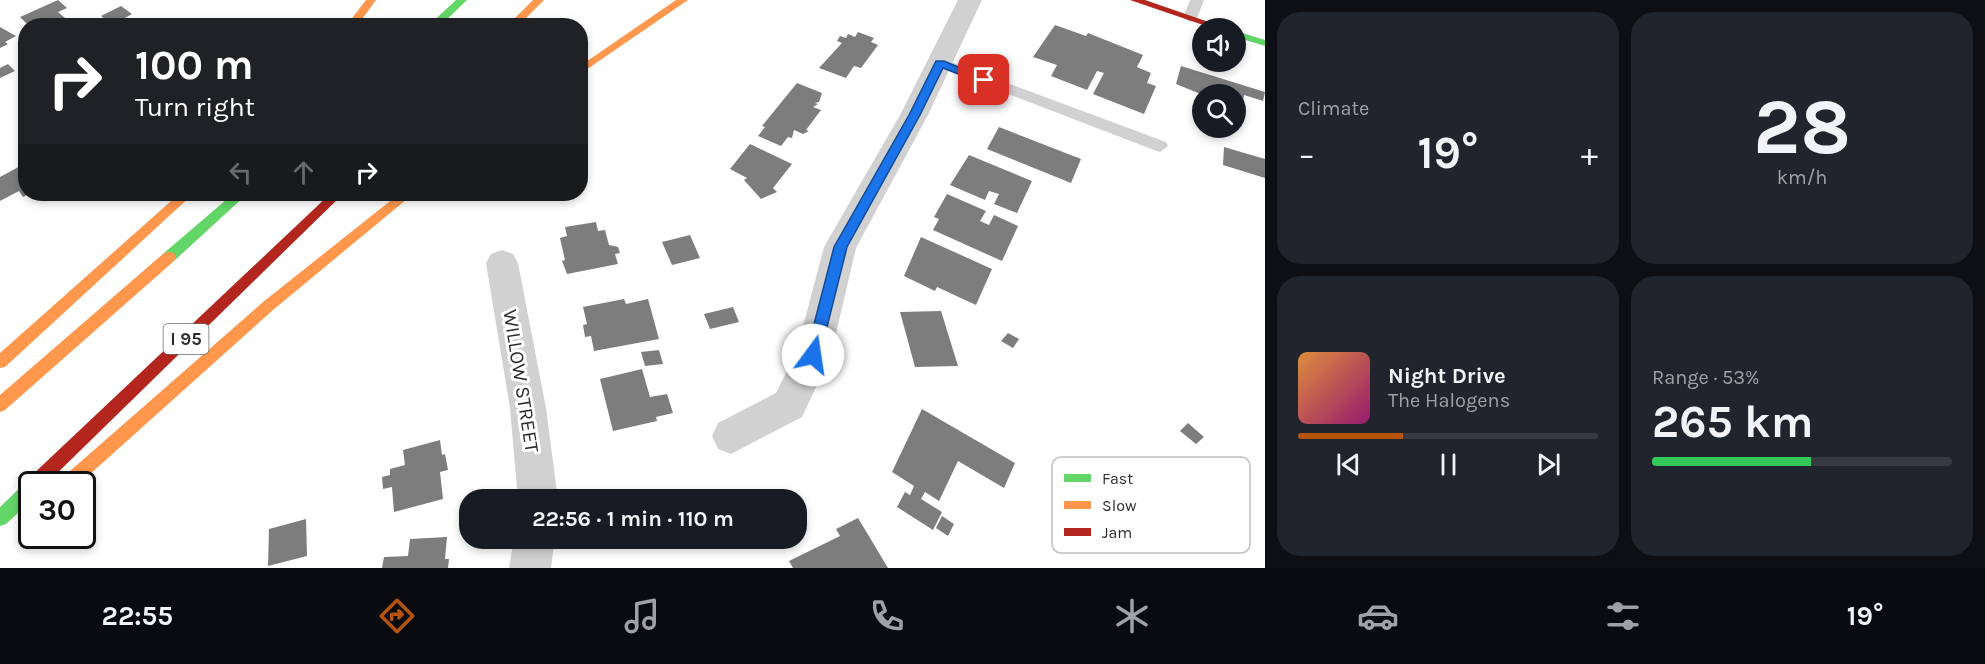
<!DOCTYPE html>
<html lang="en">
<head>
<meta charset="utf-8">
<style>
	:root { --surface:#171b24; --page:#20242c; --text:#f1f3f6; --muted:#9ea1a6; --line:#363941; --accent:#b45309 }
	body { margin:0; font-family:Karla,sans-serif; background:var(--page); color:var(--text); height:100vh; display:flex; flex-direction:column; font-size:22px; white-space:nowrap }
	* { box-sizing:border-box; margin:0 }
	p { font-size:20px; color:var(--muted) }
	.icon { flex:none; width:33px; height:33px; fill:none; stroke:currentColor; stroke-width:2; stroke-linecap:round; stroke-linejoin:round }
	.map { position:relative; flex:1; overflow:hidden }
	.panel { display:flex; flex-direction:column; gap:12px; padding:12px; background:#0d0f14; width:720px }
	.panel>* { flex:none }
	.guide { position:absolute; left:18px; top:18px; width:570px; height:183px; border-radius:24px; box-shadow:0 3px 9px #0003; background:#202124; color:#fff; overflow:hidden }
	.controls { position:absolute; left:1192px; top:18px; display:grid; gap:12px }
	.controls a { display:grid; place-items:center; width:54px; height:54px; border-radius:50%; background:var(--surface); box-shadow:0 3px 9px #0003; font-size:30px }
	.speed { position:absolute; left:18px; top:471px; display:flex; gap:12px; font-size:30px; font-weight:700; text-align:center }
	.speed>* { display:grid; place-content:center; width:78px; height:78px; border-radius:50%; background:var(--surface); box-shadow:0 3px 9px #0003; line-height:1 }
	.speed .limit { border:3px solid #111; border-radius:9px; background:#fff; color:#111 }
	.pin { position:absolute; display:grid; place-items:center; width:51px; height:51px; color:#fff; margin:-26px; border-radius:12px; box-shadow:0 3px 9px #0006 }
	.me { position:absolute; width:66px; margin:-33px; rotate:14deg; stroke-linejoin:round; filter:drop-shadow(0 0 4px #0008) }
	.turn { display:flex; align-items:center; gap:21px; height:126px; padding:0 18px; font-size:27px }
	.turn .icon { width:78px; height:78px; stroke-width:2.5 }
	.turn b { display:block; font-size:42px; line-height:51px }
	.lanes { display:flex; align-items:center; height:57px; padding:0 18px; background:#0003; justify-content:center; gap:30px; direction:ltr }
	.lanes .off { opacity:.35 }
	.big { font-size:45px; font-weight:700; line-height:1.1 }
	.panel .widget { flex:1; display:flex; flex-direction:column; justify-content:center; gap:9px; min-width:0; padding:0 21px; border-radius:24px; background:var(--page) }
	.panel .dial { align-items:center; gap:0 }
	.dial b { font-size:78px; line-height:1 }
	.song { display:flex; align-items:center; gap:18px }
	.cover { width:72px; height:72px; border-radius:9px; background:linear-gradient(135deg,hsl(30 70% 55%),hsl(320 70% 35%)) }
	.played { height:6px; border-radius:3px; background:linear-gradient(90deg,var(--accent) 35%,var(--line) 35%) }
	.keys { display:flex; justify-content:space-around; direction:ltr }
	.heat { display:flex; justify-content:space-between; align-items:center; font-size:33px; direction:ltr }
	.charge { height:9px; border-radius:4px; background:linear-gradient(90deg,#34c759 53%,var(--line) 0) }
	.panel .tiles { flex:1; display:grid; gap:12px; grid-template-columns:repeat(2,1fr) }
	.trip { position:absolute; left:459px; top:489px; width:348px; height:60px; border-radius:24px; background:var(--surface); box-shadow:0 3px 9px #0003; font-weight:700; line-height:60px; text-align:center }
	.tab-bar { display:flex; height:96px; justify-content:space-around; align-items:center; background:#090b0e; color:var(--muted) }
	.tab-bar .icon { width:42px; height:42px }
	.tab-bar .on { color:var(--accent) }
	.tab-bar b { font-size:27px; color:var(--text) }
	main { display:flex; flex:1; min-height:0 }
	.map>svg:first-child { display:block }
	.building { fill:#7d7d7d }
	.lines { fill:none; stroke-linecap:round; stroke-linejoin:round }
	.lane { fill:#d1d1d1; fill-rule:evenodd }
	.street { fill:#d1d1d1; fill-rule:evenodd }
	.fast { fill:#63d668; fill-rule:evenodd }
	.slow { fill:#ff974d; fill-rule:evenodd }
	.jam { fill:#b3261e; fill-rule:evenodd }
	.route { fill:#1a73e8; stroke:#114b97; stroke-width:1.5 }
	.labels { text-anchor:middle; dominant-baseline:central; stroke-width:6; stroke-linejoin:round; paint-order:stroke }
	.shield { fill:#fff; stroke:#6b6b6b; stroke-width:1.5 }
	.shield-label { font-size:18px; font-weight:bold; fill:#2c2c2c }
	.street-label { font-size:20px; fill:#2c2c2c; stroke:#fff }
	.key { fill:#fff; stroke:#c0c0c0; stroke-width:1.5 }
	.key-label { font-size:16px; fill:#2c2c2c }
</style>
</head>
<body>
<main>
<div class="map">
<svg width="1265" height="568" viewBox="0 0 1265 568">
	<rect width="100%" height="100%" fill="#fff"/>
	<path class="building" d="M58 0 67 8 58 12 65 18 53 26H29L20 17Z
		M121 6 132 14 112 25 101 16Z
		M1055 25 1086 36 1088 33 1143 55 1137 67 1151 73 1147 83 1156 86 1144 114 1093 94 1104 73 1097 71 1087 90 1051 76 1057 65 1033 57Z
		M0 27 16 36 5 42 8 44 0 48Z
		M858 32 874 38 871 42 878 45 861 68 854 66 846 78 819 68 842 43 837 41 840 36 846 38 848 34 855 37Z
		M8 64 15 71 0 78V68Z
		M1181 66 1265 92 1263 101 1244 95 1241 114 1236 113V94L1203 95 1176 84Z
		M797 83 822 93 819 102 815 103 818 104 813 107 821 110 806 130 809 131 803 134 794 130 792 138 788 137 781 146 758 136 765 127 762 126Z
		M999 127 1081 159 1071 183 987 149Z
		M750 144 792 164 773 188 777 192 761 199 744 180 747 178 730 169Z
		M1224 147 1265 159V178L1223 165Z
		M969 155 1032 181 1017 213 994 204 999 194 989 191 985 200 950 185Z
		M26 163V194H29L23 197 19 191 0 201V177Z
		M947 194 986 211 980 221 989 225 994 215 1018 226 1002 261 933 230 939 219 934 217Z
		M596 222 598 231 605 230 609 245 618 247 620 253 615 254 618 264 567 274 562 261 565 260 560 238 567 236 565 227Z
		M690 235 700 258 672 265 662 242Z
		M921 237 992 269 976 305 937 287 935 291 904 276Z
		M624 299 626 304 648 299 659 339 594 351 591 336 585 337 583 325 587 324 583 307Z
		M733 307 739 322 710 329 704 314Z
		M941 311 958 366 915 367 900 312Z
		M1008 333 1019 339 1013 348 1001 341Z
		M659 350 663 364 645 366 641 352Z
		M642 369 650 397 667 394 673 413 656 417 657 421 613 431 600 379Z
		M922 409 1015 463 1004 488 958 461 939 501 925 492 921 499 942 512 933 530 897 507 905 492 910 495 914 486 892 472Z
		M1188 423 1204 437 1196 444 1180 431Z
		M440 440 442 455 445 454 448 470 440 472 443 499 394 512 392 487 383 489 382 477 390 475V469L405 465 403 450Z
		M942 516 954 524 948 536 936 528Z
		M858 518 888 568H793L789 561 840 536 836 529Z
		M306 519 307 556 268 566 269 529Z
		M447 537 445 559H449L448 568H382L384 557 408 556 410 539Z"/>
	<g class="lines">
		<path class="lane" d="M1190 0H1204L1197 18 1190 22 1183 18Z
			M940 58 1166 142 1168 146 1160 152 1154 150 935 66 933 63Z"/>
		<path class="street" d="M958 0H982L928 115 856 248 831 355 802 417 731 454 718 449 712 436 718 423 776 393 796 353 824 247 900 115Z
			M502 250 513 254 518 263 546 408 558 500H518L510 408 486 263 491 254Z
			M514 538H555L551 568H509Z"/>
		<path class="fast" d="M456 0H467L440 26H428Z
			M1236 31 1265 40V46L1236 37Z
			M233 194H247L174 261H164L162 257 164 253Z
			M32 480 39 484H32V500L6 524 0 526V507L26 482Z"/>
		<path class="slow" d="M366 0H376L357 26H346Z
			M533 0H544L518 26H507Z
			M676 0H688L580 74V66Z
			M179 194H193L5 367 0 368V353Z
			M399 194H413L273 310 79 484H60L62 478 263 302Z
			M169 252 174 253 176 257 174 261 5 410 0 412V395L164 253Z"/>
		<path class="jam" d="M1130 0H1145L1226 28H1212Z
			M330 194H343L46 484H32V491L29 490 27 484 29 478Z"/>
	</g>
	<path class="route" d="M936 61H944L989 80 984 84 943 68 920 115 847 247 820 355 818 360H808L806 355 834 247 909 115Z"/>
	<g class="labels">
		<rect class="shield" x="163.5" y="324" width="45" height="30" rx="4.5"/>
		<g class="shield-label">
			<text x="186" y="339">I 95</text>
		</g>
		<g class="street-label">
			<text transform="translate(521 381) rotate(81)">WILLOW STREET</text>
		</g>
	</g>
	<rect x="1052" y="457" width="198" height="96" rx="9" class="key"/>
	<rect x="1064" y="474" width="27" height="8" fill="#63d668"/>
	<rect x="1064" y="501" width="27" height="8" fill="#ff974d"/>
	<rect x="1064" y="528" width="27" height="8" fill="#b3261e"/>
	<g class="key-label">
		<text x="1102" y="484">Fast</text>
		<text x="1102" y="511">Slow</text>
		<text x="1102" y="538">Jam</text>
	</g>
</svg>
<div class="controls">
<a><svg class="icon" aria-label="sound" viewBox="0 0 24 24"><path d="M4 9h4l5-4v14l-5-4H4zM17 9q2 3 0 6"/></svg></a>
<a><svg class="icon" aria-label="search" viewBox="0 0 24 24"><circle cx="10" cy="10" r="6"/><path d="M15 15l6 6"/></svg></a>
</div>
<div class="speed"><div class="limit">30</div></div>
<div class="pin" style="left:984px;top:80px;background:#d93025"><svg class="icon" aria-label="arrive" viewBox="0 0 24 24"><path d="M6 21V4h12l-3 4 3 4H6"/></svg></div>
<svg class="me" style="left:813px;top:355px" viewBox="-20 -20 40 40"><circle r="19" fill="#fff"/><path d="M0-13L10 11 0 6-10 11z" fill="#1a73e8"/></svg>
<div class="trip">22:56 · 1 min · 110 m</div>
<div class="guide">
<div class="turn"><svg class="icon" aria-label="right" viewBox="0 0 24 24"><path d="M7 20v-9h11M14 6l5 5-5 5"/></svg><div><b>100 m</b>Turn right</div></div>
<div class="lanes"><svg class="icon off" aria-label="left" viewBox="0 0 24 24"><path d="M17 20v-9H6M10 6l-5 5 5 5"/></svg><svg class="icon off" aria-label="ahead" viewBox="0 0 24 24"><path d="M12 20V5M6 11l6-6 6 6"/></svg><svg class="icon" aria-label="right" viewBox="0 0 24 24"><path d="M7 20v-9h11M14 6l5 5-5 5"/></svg></div>
</div>
</div>
<section class="panel">
<div class="tiles">
<div class="widget"><p>Climate</p>
<div class="heat"><a>−</a><b class="big">19°</b><a>+</a></div>
</div>
<div class="widget dial"><b>28</b><p>km/h</p></div>
<div class="widget">
<div class="song"><i class="cover"></i><div><b>Night Drive</b><p>The Halogens</p></div></div>
<div class="played"></div>
<div class="keys"><svg class="icon" aria-label="previous" viewBox="0 0 24 24"><path d="M18 5L8 12l10 7zM5 5v14"/></svg><svg class="icon" aria-label="pause" viewBox="0 0 24 24"><path d="M8 5v14M16 5v14"/></svg><svg class="icon" aria-label="next" viewBox="0 0 24 24"><path d="M6 5l10 7-10 7zM19 5v14"/></svg></div>
</div>
<div class="widget"><p>Range · 53%</p><b class="big">265 km</b><div class="charge"></div></div>
</div>
</section>
</main>
<nav class="tab-bar">
<b>22:55</b>
<svg class="icon on" aria-label="directions" viewBox="0 0 24 24"><path d="M12 3l9 9-9 9-9-9zM9 14v-3h6M13 9l2 2-2 2"/></svg>
<svg class="icon" aria-label="music" viewBox="0 0 24 24"><path d="M9 18V5l10-2v13"/><circle cx="6" cy="18" r="3"/><circle cx="16" cy="16" r="3"/></svg>
<svg class="icon" aria-label="phone" viewBox="0 0 24 24"><path d="M5 4h4l2 5-3 2q2 4 5 5l2-3 5 2v4C11 20 4 13 5 4z"/></svg>
<svg class="icon" aria-label="climate" viewBox="0 0 24 24"><path d="M12 3v18M4 7l16 10M4 17L20 7"/></svg>
<svg class="icon" aria-label="car" viewBox="0 0 24 24"><path d="M5 17H2v-5l4-1 3-4h7l3 4 3 1v5h-3M9 17h6M6 11h13"/><circle cx="7" cy="17" r="2"/><circle cx="17" cy="17" r="2"/></svg>
<svg class="icon" aria-label="filters" viewBox="0 0 24 24"><path d="M4 7h16M4 17h16"/><circle cx="9" cy="7" r="2"/><circle cx="15" cy="17" r="2"/></svg>
<b>19°</b>
</nav>
</body>
</html>
